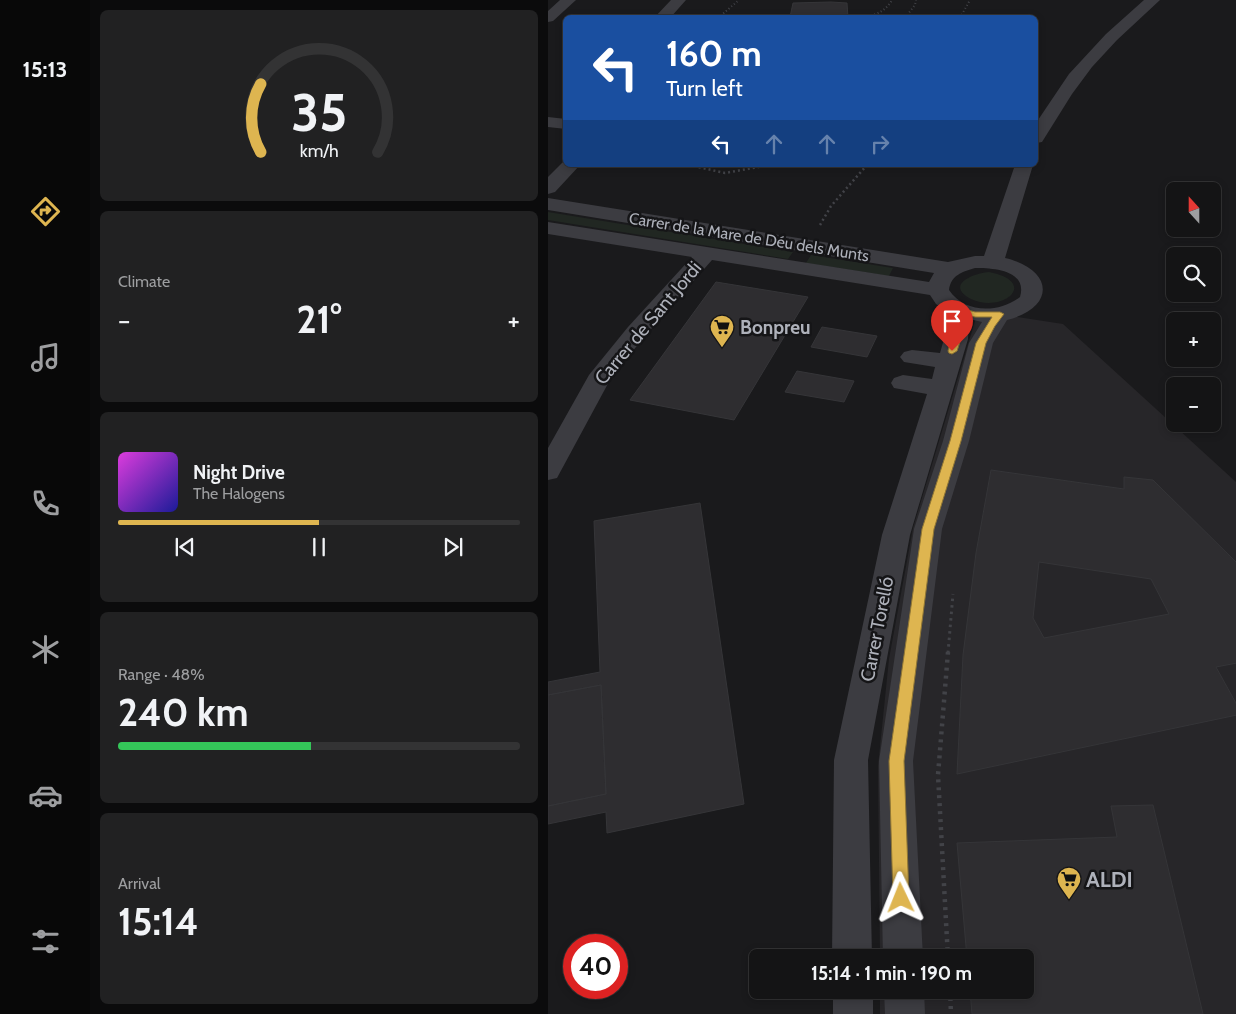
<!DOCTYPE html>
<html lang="en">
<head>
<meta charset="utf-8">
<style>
	:root { --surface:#141415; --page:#212122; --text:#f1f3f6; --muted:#9d9ea0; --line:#333334; --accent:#deb550 }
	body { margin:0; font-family:Cabin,sans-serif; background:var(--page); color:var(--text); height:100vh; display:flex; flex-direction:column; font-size:19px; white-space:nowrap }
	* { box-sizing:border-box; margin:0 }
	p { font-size:16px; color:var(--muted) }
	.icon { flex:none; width:28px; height:28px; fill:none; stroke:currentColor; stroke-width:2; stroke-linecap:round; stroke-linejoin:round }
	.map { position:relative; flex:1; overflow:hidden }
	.side { display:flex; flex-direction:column; gap:10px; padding:10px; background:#0b0b0c; width:458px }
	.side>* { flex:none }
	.banner { position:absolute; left:15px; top:15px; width:475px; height:152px; border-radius:8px; box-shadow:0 2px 8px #0003,0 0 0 1px var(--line); background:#1a4fa0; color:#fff; overflow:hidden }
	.needle { width:32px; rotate:339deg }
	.tools { position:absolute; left:618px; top:182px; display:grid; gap:10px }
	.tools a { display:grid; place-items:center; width:55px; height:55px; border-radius:8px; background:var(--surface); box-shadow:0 2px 8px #0003,0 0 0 1px var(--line); font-size:25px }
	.speed { position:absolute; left:15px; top:934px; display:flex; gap:10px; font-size:25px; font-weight:700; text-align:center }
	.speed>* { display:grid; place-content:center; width:65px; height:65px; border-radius:50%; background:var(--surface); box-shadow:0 2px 8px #0003,0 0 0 1px var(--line); line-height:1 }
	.speed .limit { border:8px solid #d22; background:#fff; color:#111 }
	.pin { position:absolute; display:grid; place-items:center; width:42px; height:42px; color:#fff; margin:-51px -21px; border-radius:50% 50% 50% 0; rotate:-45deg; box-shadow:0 0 5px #0007 }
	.pin .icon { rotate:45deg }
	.me { position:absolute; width:55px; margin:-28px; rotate:358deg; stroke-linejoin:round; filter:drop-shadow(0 0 4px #0008) }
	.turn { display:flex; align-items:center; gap:18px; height:105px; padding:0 20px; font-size:22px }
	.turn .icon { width:65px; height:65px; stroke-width:2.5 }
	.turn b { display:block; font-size:35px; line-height:42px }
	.lanes { display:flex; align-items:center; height:48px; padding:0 20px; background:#0003; justify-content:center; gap:25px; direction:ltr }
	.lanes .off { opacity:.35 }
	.big { font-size:38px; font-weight:800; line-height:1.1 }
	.side .widget { flex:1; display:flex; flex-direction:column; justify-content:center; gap:8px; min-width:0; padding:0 18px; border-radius:8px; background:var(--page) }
	.side .dial { align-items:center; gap:0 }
	.dial svg { height:130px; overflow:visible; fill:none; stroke:var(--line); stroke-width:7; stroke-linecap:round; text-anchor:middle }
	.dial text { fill:var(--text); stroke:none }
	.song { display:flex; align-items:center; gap:15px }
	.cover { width:60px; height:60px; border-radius:8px; background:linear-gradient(135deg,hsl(300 70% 55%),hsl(240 70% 35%)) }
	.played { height:5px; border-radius:2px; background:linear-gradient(90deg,var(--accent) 50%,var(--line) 50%) }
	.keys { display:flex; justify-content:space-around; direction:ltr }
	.heat { display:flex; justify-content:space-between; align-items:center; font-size:28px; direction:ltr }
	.charge { height:8px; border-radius:4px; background:linear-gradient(90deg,#34c759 48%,var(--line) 0) }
	.trip { position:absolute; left:201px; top:949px; width:285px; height:50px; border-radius:8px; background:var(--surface); box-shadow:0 2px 8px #0003,0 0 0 1px var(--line); font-weight:800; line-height:50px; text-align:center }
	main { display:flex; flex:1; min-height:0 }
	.menu { display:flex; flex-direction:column; width:90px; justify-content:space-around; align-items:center; background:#080808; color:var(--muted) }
	.menu .icon { width:35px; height:35px }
	.menu .active { color:var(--accent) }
	.menu b { font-size:22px; color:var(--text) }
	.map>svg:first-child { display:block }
	.built { fill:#272629 }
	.green { fill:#212722 }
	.building { fill:#2e2d30; stroke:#353538; fill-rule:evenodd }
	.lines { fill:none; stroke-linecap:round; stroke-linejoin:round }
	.path-far3 { stroke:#424348; stroke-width:2; stroke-dasharray:1 2.5; stroke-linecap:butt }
	.path-far2 { stroke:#424348; stroke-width:2.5; stroke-dasharray:2 3; stroke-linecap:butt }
	.path-far1 { stroke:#424348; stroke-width:3; stroke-dasharray:2.5 4; stroke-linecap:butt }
	.path { stroke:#424348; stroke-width:4.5; stroke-dasharray:3 5; stroke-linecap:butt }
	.minor { fill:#3c3c41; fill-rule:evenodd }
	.route { fill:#deb550; stroke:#907634 }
	.labels { text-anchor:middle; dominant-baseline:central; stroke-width:5; stroke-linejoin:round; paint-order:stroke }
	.far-street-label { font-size:16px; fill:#aeb1ba; stroke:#151517 }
	.street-label { font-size:19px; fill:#aeb1ba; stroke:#151517 }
	.poi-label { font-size:19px; font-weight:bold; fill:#aeb1ba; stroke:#151517; text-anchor:start }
	.near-poi-label { font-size:22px; font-weight:bold; fill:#aeb1ba; stroke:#151517; text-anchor:start }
</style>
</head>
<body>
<main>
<nav class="menu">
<b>15:13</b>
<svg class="icon active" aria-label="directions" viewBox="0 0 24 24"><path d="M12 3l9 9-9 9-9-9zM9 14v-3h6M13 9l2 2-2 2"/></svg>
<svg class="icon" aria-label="music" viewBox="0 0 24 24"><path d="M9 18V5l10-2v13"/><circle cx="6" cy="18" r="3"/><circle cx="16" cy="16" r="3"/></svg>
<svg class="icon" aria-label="phone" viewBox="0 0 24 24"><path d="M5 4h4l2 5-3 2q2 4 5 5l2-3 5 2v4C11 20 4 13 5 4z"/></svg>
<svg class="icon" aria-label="climate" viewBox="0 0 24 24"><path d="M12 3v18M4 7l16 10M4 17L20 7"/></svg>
<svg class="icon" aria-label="car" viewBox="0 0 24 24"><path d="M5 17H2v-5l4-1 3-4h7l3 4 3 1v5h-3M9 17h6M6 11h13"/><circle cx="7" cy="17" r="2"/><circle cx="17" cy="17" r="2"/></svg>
<svg class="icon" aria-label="filters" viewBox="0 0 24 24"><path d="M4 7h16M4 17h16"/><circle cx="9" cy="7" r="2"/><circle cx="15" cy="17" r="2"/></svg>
</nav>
<section class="side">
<div class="widget dial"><svg viewBox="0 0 100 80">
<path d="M14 69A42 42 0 1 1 86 69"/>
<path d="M14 69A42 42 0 0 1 14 27" stroke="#deb550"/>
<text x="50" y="56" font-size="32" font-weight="700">35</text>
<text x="50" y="72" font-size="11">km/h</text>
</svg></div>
<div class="widget"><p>Climate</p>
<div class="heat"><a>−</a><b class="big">21°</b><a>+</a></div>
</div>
<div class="widget">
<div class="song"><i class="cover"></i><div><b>Night Drive</b><p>The Halogens</p></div></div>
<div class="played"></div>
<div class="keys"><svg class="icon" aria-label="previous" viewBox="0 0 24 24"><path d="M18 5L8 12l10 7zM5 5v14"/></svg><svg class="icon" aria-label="pause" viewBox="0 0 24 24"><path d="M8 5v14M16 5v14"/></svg><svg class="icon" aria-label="next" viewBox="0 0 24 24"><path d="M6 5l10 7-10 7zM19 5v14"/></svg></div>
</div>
<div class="widget"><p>Range · 48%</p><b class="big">240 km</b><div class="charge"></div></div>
<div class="widget"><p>Arrival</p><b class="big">15:14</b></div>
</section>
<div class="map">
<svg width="689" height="1014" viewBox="0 0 689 1014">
	<rect width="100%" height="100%" fill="#1a1a1c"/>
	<path class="built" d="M430 311 515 324 688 482V1014H332V990H478V958H332L330 766 341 659 365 528Z"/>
	<path class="green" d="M0 212 245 252 240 259 0 220Z
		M263 255 345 268 341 276 258 263Z
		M441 272C492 282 455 314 423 299 396 285 426 273 441 272Z"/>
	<path class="building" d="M283 2 299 3 300 18 242 17 245 3Z
		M168 282 260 297 186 420 82 400Z
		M274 327 329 336 319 357 263 347Z
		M249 371 306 381 296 402 237 392Z
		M443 470 576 489V477L605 480 689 563V663L668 667 689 705V715L409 774 415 655 428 553ZM491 562 603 579 621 614 496 638 485 618Z
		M152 503 196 804 59 833 58 812 0 824V806L58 794 53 685 0 695V682L52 672 46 521Z
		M53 685 58 794 0 806V695Z
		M605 805 655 1014H424L422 990H478V958H419L409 843 569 837 563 806Z"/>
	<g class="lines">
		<path class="path-far3" d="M302 17C319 17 335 16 344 0
			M170 18 191 0
			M357 18 367 5 368 0
			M412 18 422 0"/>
		<path class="path-far2" d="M141 165 177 173 222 165
			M272 225 283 206 319 165"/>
		<path class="path-far1" d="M400 653 405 594"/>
		<path class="path" d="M400 958 390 775 400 652
			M402 990 403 1014"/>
		<path class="minor" d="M12 0H28L5 21 0 22V11Z
			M123 0H138L122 18H106Z
			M596 0H612L569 40 544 67 524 94 494 142 488 143V123L521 74 558 34Z
			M0 117 18 119V129L0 127Z
			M16 161 18 165H32L7 192 0 194V177Z
			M467 165H485L457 258C505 269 509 307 459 320L445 343 421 441 394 529 365 761 375 958H335L331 761 366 529 395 441 421 343 434 322 421 319 420 339 362 535 320 760 324 958H284L286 760 334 535 379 394 346 388 343 383 346 378 355 375 384 379 387 367 356 362 352 357 356 352 364 350 392 353 396 339 399 312 388 304 382 295 164 260 96 337 63 378 9 478 0 480V448L41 375 80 327 144 257 0 234V222L381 282 386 273 0 210V198L400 262 427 256H436ZM427 268C445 268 480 270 472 297 451 313 417 314 401 290 403 275 414 272 427 268Z
			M285 990H325V1014H285Z
			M336 990H376L377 1014H337Z"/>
	</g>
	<path class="route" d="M410 307 427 312H452L456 314 447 326 438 343 413 441 386 529 356 761 361 898 359 904 353 906 348 904 345 898 341 761 374 529 402 441 428 343 444 317H427L414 314 413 339 409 351 404 354 401 353 400 351 403 339 405 310Z"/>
	<defs>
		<symbol id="supermarket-pin" viewBox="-11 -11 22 30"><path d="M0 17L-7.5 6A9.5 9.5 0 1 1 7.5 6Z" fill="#deb550" stroke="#151517"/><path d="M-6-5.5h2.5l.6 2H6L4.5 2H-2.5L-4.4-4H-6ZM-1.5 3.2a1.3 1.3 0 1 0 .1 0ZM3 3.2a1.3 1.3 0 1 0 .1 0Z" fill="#111"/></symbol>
	</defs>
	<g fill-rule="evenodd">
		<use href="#supermarket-pin" x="160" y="313" width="28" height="38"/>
		<use href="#supermarket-pin" x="507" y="865" width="28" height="38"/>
	</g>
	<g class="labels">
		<g class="far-street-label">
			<text transform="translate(201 237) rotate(9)">Carrer de la Mare de Déu dels Munts</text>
		</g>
		<g class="street-label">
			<text transform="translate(100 323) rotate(-50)">Carrer de Sant Jordi</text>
			<text transform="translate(329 629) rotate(-79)">Carrer Torelló</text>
		</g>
		<g class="poi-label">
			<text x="192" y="327">Bonpreu</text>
		</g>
		<g class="near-poi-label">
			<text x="538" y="879">ALDI</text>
		</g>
	</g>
</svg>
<div class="tools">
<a><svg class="needle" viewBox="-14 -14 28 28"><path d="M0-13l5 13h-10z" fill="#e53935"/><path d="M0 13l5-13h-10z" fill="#9d9ea0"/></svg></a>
<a><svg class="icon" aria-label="search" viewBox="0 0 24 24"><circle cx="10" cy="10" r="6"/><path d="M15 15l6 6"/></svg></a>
<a>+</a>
<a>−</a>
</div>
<div class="speed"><div class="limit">40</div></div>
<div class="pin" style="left:404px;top:351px;background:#d93025"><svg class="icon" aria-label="arrive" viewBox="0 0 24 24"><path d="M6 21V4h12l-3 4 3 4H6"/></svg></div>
<svg class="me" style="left:353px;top:898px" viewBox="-20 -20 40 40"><path d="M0-17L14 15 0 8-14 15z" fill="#deb550" stroke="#fff" stroke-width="4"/></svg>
<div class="trip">15:14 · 1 min · 190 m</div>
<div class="banner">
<div class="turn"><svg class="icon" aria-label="left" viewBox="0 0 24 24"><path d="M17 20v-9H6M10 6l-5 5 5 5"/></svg><div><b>160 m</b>Turn left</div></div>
<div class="lanes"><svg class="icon" aria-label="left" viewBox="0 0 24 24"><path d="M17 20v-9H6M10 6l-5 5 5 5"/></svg><svg class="icon off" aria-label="ahead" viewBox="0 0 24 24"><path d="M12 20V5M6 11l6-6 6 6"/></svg><svg class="icon off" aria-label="ahead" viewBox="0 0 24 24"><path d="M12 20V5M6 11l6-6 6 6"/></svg><svg class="icon off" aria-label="right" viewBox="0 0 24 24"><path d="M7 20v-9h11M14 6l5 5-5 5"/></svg></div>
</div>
</div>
</main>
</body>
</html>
